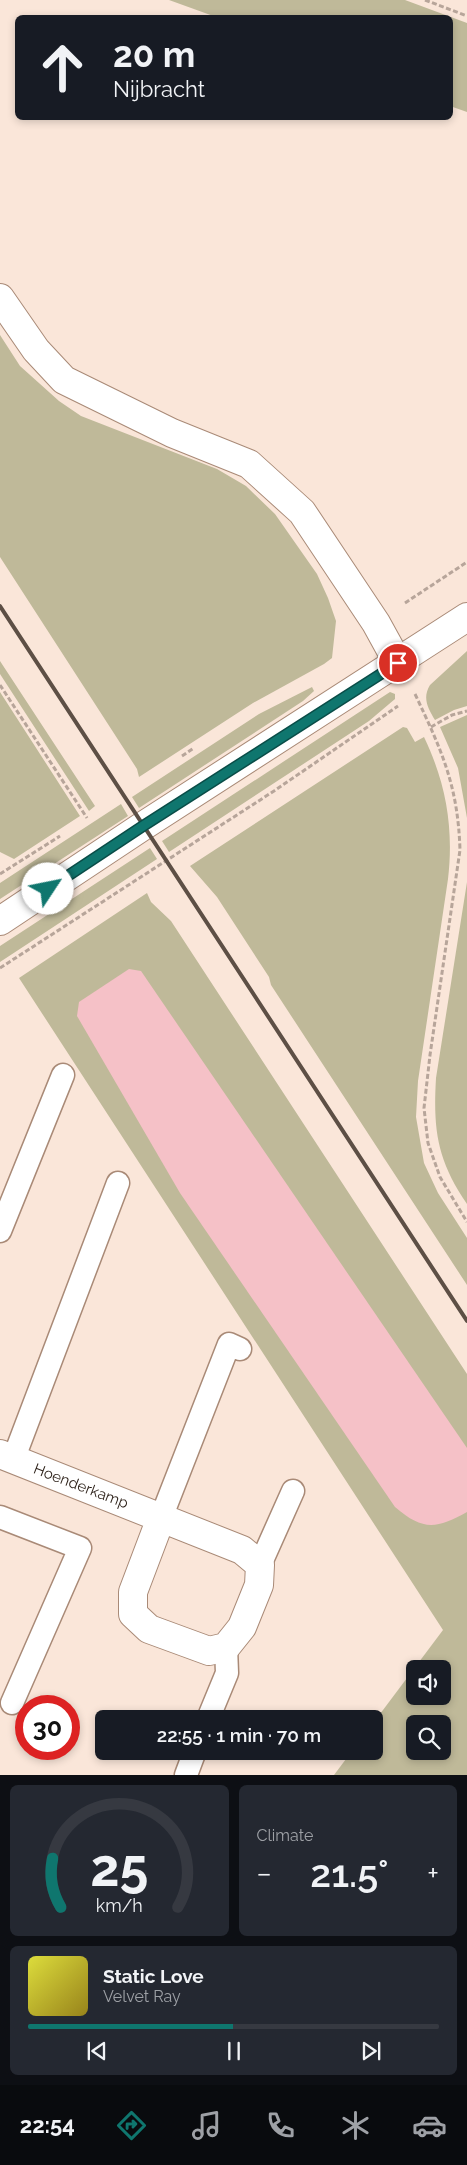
<!DOCTYPE html>
<html lang="en">
<head>
<meta charset="utf-8">
<style>
	:root { --surface:#171b24; --page:#242831; --text:#f1f3f6; --muted:#9ea1a6; --line:#363941; --accent:#0f766e }
	body { margin:0; font-family:Raleway,sans-serif; background:var(--page); color:var(--text); height:100vh; display:flex; flex-direction:column; font-size:19px; white-space:nowrap }
	* { box-sizing:border-box; margin:0 }
	p { font-size:16px; color:var(--muted) }
	.icon { flex:none; width:28px; height:28px; fill:none; stroke:currentColor; stroke-width:2; stroke-linecap:round; stroke-linejoin:round }
	.map { position:relative; height:1775px; overflow:hidden }
	.panel { display:flex; flex-direction:column; gap:10px; padding:10px; background:#0d0f14; flex:1 }
	.panel>* { flex:none }
	.hud { position:absolute; left:15px; top:15px; width:438px; height:105px; border-radius:8px; box-shadow:0 2px 8px #0003; background:#171b24; color:var(--text); overflow:hidden }
	.tools { position:absolute; left:406px; top:1660px; display:grid; gap:10px }
	.tools a { display:grid; place-items:center; width:45px; height:45px; border-radius:8px; background:var(--surface); box-shadow:0 2px 8px #0003; font-size:25px }
	.speed { position:absolute; left:15px; top:1695px; display:flex; gap:10px; font-size:25px; font-weight:700; text-align:center }
	.speed>* { display:grid; place-content:center; width:65px; height:65px; border-radius:50%; background:var(--surface); box-shadow:0 2px 8px #0003; line-height:1 }
	.speed .limit { border:8px solid #d22; background:#fff; color:#111 }
	.pin { position:absolute; display:grid; place-items:center; width:42px; height:42px; color:#fff; margin:-21px; border:2px solid #fff; border-radius:50%; box-shadow:0 1px 5px #0007 }
	.me { position:absolute; width:55px; margin:-28px; rotate:56deg; stroke-linejoin:round; filter:drop-shadow(0 0 4px #0008) }
	.turn { display:flex; align-items:center; gap:18px; height:105px; padding:0 15px; font-size:22px }
	.turn .icon { width:65px; height:65px; stroke-width:2.5 }
	.turn b { display:block; font-size:35px; line-height:42px }
	.big { font-size:38px; font-weight:600; line-height:1.1 }
	.panel .card { flex:1; display:flex; flex-direction:column; justify-content:center; gap:8px; min-width:0; padding:0 18px; border-radius:8px; background:var(--page) }
	.panel .dial { align-items:center; gap:0 }
	.dial svg { height:130px; overflow:visible; fill:none; stroke:var(--line); stroke-width:7; stroke-linecap:round; text-anchor:middle }
	.dial text { fill:var(--text); stroke:none }
	.song { display:flex; align-items:center; gap:15px }
	.cover { width:60px; height:60px; border-radius:8px; background:linear-gradient(135deg,hsl(60 70% 55%),hsl(50 70% 35%)) }
	.played { height:5px; border-radius:2px; background:linear-gradient(90deg,var(--accent) 50%,var(--line) 50%) }
	.keys { display:flex; justify-content:space-around; direction:ltr }
	.heat { display:flex; justify-content:space-between; align-items:center; font-size:28px; direction:ltr }
	.panel .tiles { flex:1; display:grid; gap:10px; grid-template-columns:1fr 1fr }
	.card:last-child { grid-column:span 2 }
	.trip { position:absolute; left:95px; top:1710px; width:288px; height:50px; border-radius:8px; background:var(--surface); box-shadow:0 2px 8px #0003; font-weight:600; line-height:50px; text-align:center }
	.tabs { display:flex; height:80px; justify-content:space-around; align-items:center; background:#090b0e; color:var(--muted) }
	.tabs .icon { width:35px; height:35px }
	.tabs .current { color:var(--accent) }
	.tabs b { font-size:22px; color:var(--text) }
	.map>svg:first-child { display:block }
	.green { fill:#bfb999; fill-rule:evenodd }
	.water { fill:#f5c1c7 }
	.lines { fill:none; stroke-linecap:round; stroke-linejoin:round }
	.service-casing { stroke:#a98a77; stroke-width:25 }
	.minor-casing { stroke:#a98a77; stroke-width:30 }
	.path { stroke:#b7a59a; stroke-width:3; stroke-dasharray:5 2.5; stroke-linecap:butt }
	.service { stroke:#fff; stroke-width:22 }
	.minor { stroke:#fff; stroke-width:28 }
	.rail { stroke:#5d4f45; stroke-width:4 }
	.route-casing { stroke:#0a4d48; stroke-width:12 }
	.route { stroke:#0f766e; stroke-width:9 }
	.labels { text-anchor:middle; dominant-baseline:central; stroke-width:5; stroke-linejoin:round; paint-order:stroke }
	.street-label { font-size:15px; fill:#2a1e16; stroke:#fff }
</style>
</head>
<body>
<div class="map">
<svg width="467" height="1775" viewBox="0 0 467 1775">
	<rect width="100%" height="100%" fill="#fae6d9"/>
	<path class="green" d="M169 0H405L467 23V112L450 106V18L216 17Z
		M0 335 20 366 59 401 81 416 217 469 246 486 275 514 317 574 328 598 336 621 332 658 324 664 253 703 139 777 137 769 0 557Z
		M467 651V706L454 710 435 720C428 708 422 698 430 685Z
		M0 661 95 806 89 811 0 674Z
		M312 687 314 691 303 701 139 808 132 797 259 714Z
		M0 692 80 816 14 859 0 852Z
		M390 692 395 694V699L369 721 169 852 162 841Z
		M467 715V818L458 768 440 727Z
		M403 727 407 728 415 742 424 737C446 783 454 828 448 879L418 1081 416 1117 424 1163 438 1193 467 1238V1285L271 985 269 977 217 897 190 866Z
		M121 804 128 816 0 899V883Z
		M150 848 157 859 0 962V946Z
		M467 882V1204C437 1160 433 1130 436 1078Z
		M147 893 151 902 171 921 467 1374V1775H334L352 1751H374V1722L443 1630 19 978ZM415 1669H442V1696H415ZM415 1724H442V1751H415Z"/>
	<path class="water" d="M129 969 141 971 467 1448V1512C436 1529 423 1531 395 1507L180 1193 77 1016 79 1002Z"/>
	<g class="lines">
		<defs>
			<path id="service" d="M0 1231 63 1075
				M13 1460 118 1183
				M0 1517 80 1548 12 1703
				M161 1518 229 1344 240 1349
				M260 1565 293 1491
				M208 1719 227 1673 226 1647
				M186 1775 195 1751"/>
			<path id="minor" d="M0 298 36 350 64 380 172 433 249 464 302 512 376 623 398 663
				M0 921 143 826 467 617
				M0 1454 242 1550 260 1565 259 1585 242 1627 226 1647 209 1651 149 1629 133 1614V1592L161 1518"/>
		</defs>
		<use href="#service" class="service-casing"/>
		<use href="#minor" class="minor-casing"/>
		<path class="path" d="M425 0 467 16
			M405 603 467 562
			M0 685 87 818
			M415 694C442 751 458 786 460 850L430 1055 424 1108 428 1143 440 1177 467 1222
			M431 727 452 715 467 711
			M182 756 194 748
			M0 874 60 836
			M0 968 274 791 398 706"/>
		<use href="#service" class="service"/>
		<use href="#minor" class="minor"/>
		<path class="rail" d="M0 606 467 1321"/>
	</g>
	<g class="lines">
		<defs>
			<path id="route" d="M48 889 143 826 398 663"/>
		</defs>
		<use href="#route" class="route-casing"/>
		<use href="#route" class="route"/>
	</g>
	<g class="labels">
		<g class="street-label">
			<text transform="translate(81 1486) rotate(21)">Hoenderkamp</text>
		</g>
	</g>
</svg>
<div class="tools">
<a><svg class="icon" aria-label="sound" viewBox="0 0 24 24"><path d="M4 9h4l5-4v14l-5-4H4zM17 9q2 3 0 6"/></svg></a>
<a><svg class="icon" aria-label="search" viewBox="0 0 24 24"><circle cx="10" cy="10" r="6"/><path d="M15 15l6 6"/></svg></a>
</div>
<div class="speed"><div class="limit">30</div></div>
<div class="pin" style="left:398px;top:663px;background:#d93025"><svg class="icon" aria-label="arrive" viewBox="0 0 24 24"><path d="M6 21V4h12l-3 4 3 4H6"/></svg></div>
<svg class="me" style="left:48px;top:889px" viewBox="-20 -20 40 40"><circle r="19" fill="#fff"/><path d="M0-13L10 11 0 6-10 11z" fill="#0f766e"/></svg>
<div class="trip">22:55 · 1 min · 70 m</div>
<div class="hud">
<div class="turn"><svg class="icon" aria-label="ahead" viewBox="0 0 24 24"><path d="M12 20V5M6 11l6-6 6 6"/></svg><div><b>20 m</b>Nijbracht</div></div>
</div>
</div>
<section class="panel">
<div class="tiles">
<div class="card dial"><svg viewBox="0 0 100 80">
<path d="M14 69A42 42 0 1 1 86 69"/>
<path d="M14 69A42 42 0 0 1 9 39" stroke="#0f766e"/>
<text x="50" y="56" font-size="32" font-weight="700">25</text>
<text x="50" y="72" font-size="11">km/h</text>
</svg></div>
<div class="card"><p>Climate</p>
<div class="heat"><a>−</a><b class="big">21.5°</b><a>+</a></div>
</div>
<div class="card">
<div class="song"><i class="cover"></i><div><b>Static Love</b><p>Velvet Ray</p></div></div>
<div class="played"></div>
<div class="keys"><svg class="icon" aria-label="previous" viewBox="0 0 24 24"><path d="M18 5L8 12l10 7zM5 5v14"/></svg><svg class="icon" aria-label="pause" viewBox="0 0 24 24"><path d="M8 5v14M16 5v14"/></svg><svg class="icon" aria-label="next" viewBox="0 0 24 24"><path d="M6 5l10 7-10 7zM19 5v14"/></svg></div>
</div>
</div>
</section>
<nav class="tabs">
<b>22:54</b>
<svg class="icon current" aria-label="directions" viewBox="0 0 24 24"><path d="M12 3l9 9-9 9-9-9zM9 14v-3h6M13 9l2 2-2 2"/></svg>
<svg class="icon" aria-label="music" viewBox="0 0 24 24"><path d="M9 18V5l10-2v13"/><circle cx="6" cy="18" r="3"/><circle cx="16" cy="16" r="3"/></svg>
<svg class="icon" aria-label="phone" viewBox="0 0 24 24"><path d="M5 4h4l2 5-3 2q2 4 5 5l2-3 5 2v4C11 20 4 13 5 4z"/></svg>
<svg class="icon" aria-label="climate" viewBox="0 0 24 24"><path d="M12 3v18M4 7l16 10M4 17L20 7"/></svg>
<svg class="icon" aria-label="car" viewBox="0 0 24 24"><path d="M5 17H2v-5l4-1 3-4h7l3 4 3 1v5h-3M9 17h6M6 11h13"/><circle cx="7" cy="17" r="2"/><circle cx="17" cy="17" r="2"/></svg>
</nav>
</body>
</html>
